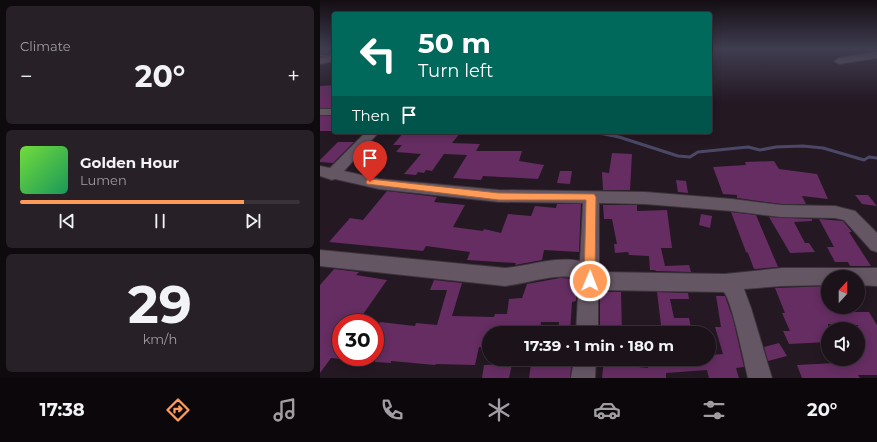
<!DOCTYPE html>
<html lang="en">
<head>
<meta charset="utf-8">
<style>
	:root { --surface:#1b121a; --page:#282027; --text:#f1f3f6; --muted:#a09ea2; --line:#393239; --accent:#fe9b59 }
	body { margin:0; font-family:Montserrat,sans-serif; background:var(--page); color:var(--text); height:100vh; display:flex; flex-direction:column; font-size:15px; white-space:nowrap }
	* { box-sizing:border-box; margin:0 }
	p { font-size:13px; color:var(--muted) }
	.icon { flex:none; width:22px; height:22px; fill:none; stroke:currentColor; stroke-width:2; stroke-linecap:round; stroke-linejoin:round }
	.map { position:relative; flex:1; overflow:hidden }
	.drawer { display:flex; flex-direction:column; gap:6px; padding:6px; background:#0f0a0e; width:320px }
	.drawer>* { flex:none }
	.banner { position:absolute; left:12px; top:12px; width:380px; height:122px; border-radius:4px; box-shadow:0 2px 10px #0003,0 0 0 1px var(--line); background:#00695c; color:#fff; overflow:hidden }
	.needle { width:26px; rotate:21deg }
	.buttons { position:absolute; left:501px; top:270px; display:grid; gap:8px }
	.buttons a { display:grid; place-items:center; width:44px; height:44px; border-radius:50%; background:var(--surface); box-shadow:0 2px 10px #0003,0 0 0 1px var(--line); font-size:20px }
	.speed { position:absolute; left:12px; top:314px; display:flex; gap:8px; font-size:20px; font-weight:700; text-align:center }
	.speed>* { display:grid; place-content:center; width:52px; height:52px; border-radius:50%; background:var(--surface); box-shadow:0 2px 10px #0003,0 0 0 1px var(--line); line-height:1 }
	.speed .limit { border:6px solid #d22; background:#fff; color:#111 }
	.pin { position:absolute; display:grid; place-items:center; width:34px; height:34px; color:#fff; margin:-41px -17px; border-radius:50% 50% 50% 0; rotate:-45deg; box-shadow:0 0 4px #0007 }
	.pin .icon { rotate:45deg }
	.me { position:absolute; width:44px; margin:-22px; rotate:1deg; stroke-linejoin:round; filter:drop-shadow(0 0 3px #0008) }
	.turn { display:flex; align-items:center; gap:14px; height:84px; padding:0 20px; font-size:18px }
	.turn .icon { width:52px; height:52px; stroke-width:2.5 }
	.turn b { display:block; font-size:28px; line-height:34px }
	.then { display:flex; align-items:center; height:38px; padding:0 20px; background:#0003; gap:8px; font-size:15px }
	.big { font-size:30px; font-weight:700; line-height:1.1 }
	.drawer .card { flex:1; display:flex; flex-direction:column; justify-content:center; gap:6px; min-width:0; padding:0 14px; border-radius:6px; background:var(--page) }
	.drawer .dial { align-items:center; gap:0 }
	.dial b { font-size:52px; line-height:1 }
	.song { display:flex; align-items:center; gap:12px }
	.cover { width:48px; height:48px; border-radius:6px; background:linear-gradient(135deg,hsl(100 70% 55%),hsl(150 70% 35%)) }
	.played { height:4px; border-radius:2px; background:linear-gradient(90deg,var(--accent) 80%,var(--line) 80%) }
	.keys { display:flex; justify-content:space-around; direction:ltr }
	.heat { display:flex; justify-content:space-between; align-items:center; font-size:22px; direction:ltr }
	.trip { position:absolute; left:162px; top:326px; width:234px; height:40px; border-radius:20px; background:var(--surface); box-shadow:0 2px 10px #0003,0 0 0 1px var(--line); font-weight:700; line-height:40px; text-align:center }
	.tabs { display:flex; height:64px; justify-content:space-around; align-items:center; background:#0b070a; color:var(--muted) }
	.tabs .icon { width:28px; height:28px }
	.tabs .on { color:var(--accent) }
	.tabs b { font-size:18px; color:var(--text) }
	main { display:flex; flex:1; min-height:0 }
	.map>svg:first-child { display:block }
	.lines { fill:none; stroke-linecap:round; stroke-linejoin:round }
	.stream-far1 { stroke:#4b4865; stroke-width:2 }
	.stream { stroke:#4b4865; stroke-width:3 }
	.building { fill:#652d62 }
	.minor-casing { stroke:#3c333b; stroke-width:2 }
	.minor { fill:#655664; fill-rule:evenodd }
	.route { fill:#fe9b59; stroke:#a5653a }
</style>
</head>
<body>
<main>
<section class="drawer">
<div class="card"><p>Climate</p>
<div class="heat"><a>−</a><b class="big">20°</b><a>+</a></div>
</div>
<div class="card">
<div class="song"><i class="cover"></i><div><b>Golden Hour</b><p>Lumen</p></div></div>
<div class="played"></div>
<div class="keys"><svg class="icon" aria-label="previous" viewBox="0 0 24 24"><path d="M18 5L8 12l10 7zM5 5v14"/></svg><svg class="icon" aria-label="pause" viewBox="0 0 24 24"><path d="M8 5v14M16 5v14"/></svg><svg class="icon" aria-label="next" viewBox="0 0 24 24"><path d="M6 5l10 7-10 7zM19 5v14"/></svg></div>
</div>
<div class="card dial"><b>29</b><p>km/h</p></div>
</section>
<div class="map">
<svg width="557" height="378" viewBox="0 0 557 378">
	<rect width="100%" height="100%" fill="#241823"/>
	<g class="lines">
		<path class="stream-far1" d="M0 55 14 58"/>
		<path class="stream" d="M274 132 299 137 358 156 370 157 378 152 428 147 440 150 456 147 483 146 503 148 544 160 549 157 557 158"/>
	</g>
	<path class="building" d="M14 85V108H0V86Z
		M0 116H14V131H0Z
		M84 132H141L132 143 160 144 156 151H202L199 161 224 165 218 179 163 176 161 180 133 178 147 155 124 154 112 171 106 170 104 173 98 172 96 175 84 174 101 154 76 152 82 145H73Z
		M18 142H34L13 163 0 162V160Z
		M292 153 312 154 310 190H283L282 172 289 173Z
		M454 161 459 169 497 174 508 199 482 196 486 204H461L417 198V195L403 194 393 167 426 165 425 162Z
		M240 171H252L250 184 237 183Z
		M356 180 366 181 368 193 358 192Z
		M67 191 117 197 114 202 145 205 133 227 163 231 164 229 181 233 188 214 211 216 215 206 236 208 237 204H261L259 252 224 250 222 260 195 265 196 263 147 260 150 252 106 246 103 251 9 242 30 218 43 220Z
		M535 195H548L557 206 542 204Z
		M283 205H317V211L347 210 352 248H341L345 266 369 265 371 272 336 271 335 270H330L329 256 309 255 308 252 295 253 294 244H297L292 219H284Z
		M411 212 436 215 458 267 434 269 428 253 426 252Z
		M381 214 392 216 390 228 379 225Z
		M449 217 492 219V221L474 222 485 243H489L495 252 470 253Z
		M499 219 523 221 532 232H529L551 266H530L528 262H515L507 247H514Z
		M14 269 39 272 36 275 67 280 37 323H21V359L11 358 0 373V285Z
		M240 278 257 279 256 301 252 302 250 333H238L239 322H221L220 333H209L210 328 183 326 181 333H169V348L159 347 155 365 116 364 115 365 71 361V363L55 362V331L60 322 95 326 96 323 117 325 127 290H110L114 280 142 283 132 316 174 317 175 314H187L189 299 202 298 207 284Z
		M508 286V307H513L516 312H549L557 325V375H538L540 378H482L477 365 516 363 514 359H538V325L508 324V342L469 344 463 331H470L462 313H465L455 288Z
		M280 292H301L302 333H285L286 328 280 327Z
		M337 292 368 293 369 299H350L354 318H369L372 333H342Z
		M396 296H405L413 319 424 367 416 368 419 378H389L387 370 346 373V378H282L284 359H309V366L328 368 327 359H389V355L403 354 395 327H401Z
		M459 343 467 356 448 361 444 347Z
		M229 359H252L250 378H209L211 364 229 363Z
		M192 364 189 378H162L164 365Z"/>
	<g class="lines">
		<defs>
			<path id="minor" d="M557 52V58L519 64 514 61 519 58Z
				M14 55V61L0 64V58Z
				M0 109H14V115H0Z
				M46 132H59L24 171 59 179 179 190 325 192 412 199 461 205 515 206 535 211 557 233V252L551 250 524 220 515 218 461 217 412 211 325 204 279 203V272L405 274 462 268H557V286L538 285V277H508V285L462 286 424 289 431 308 452 378H428C424 362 412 301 404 292L278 290V333H256L259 278C234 273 210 283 185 286L0 266V250L185 268C210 266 235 256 260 261L263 203 179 202 59 189 15 179 12 180 0 176V166L10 168Z
				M254 359H276L275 378H251Z"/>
		</defs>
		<use href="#minor" class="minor-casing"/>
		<use href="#minor" class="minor"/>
	</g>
	<linearGradient id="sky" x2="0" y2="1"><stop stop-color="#140d13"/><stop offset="0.48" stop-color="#3f3d50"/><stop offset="1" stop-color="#3f3d50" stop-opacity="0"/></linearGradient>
	<rect width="557" height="102" fill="url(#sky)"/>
	<path class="route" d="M50 179 179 193 274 194 276 197 275 281 274 285 270 286 265 285 264 281 266 200H179L47 184 46 182 47 180Z"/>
</svg>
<div class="buttons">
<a><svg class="needle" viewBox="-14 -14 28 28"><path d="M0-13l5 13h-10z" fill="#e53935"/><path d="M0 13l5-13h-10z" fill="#a09ea2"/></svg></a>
<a><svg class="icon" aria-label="sound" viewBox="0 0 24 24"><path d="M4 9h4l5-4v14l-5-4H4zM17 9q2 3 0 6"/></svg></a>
</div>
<div class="speed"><div class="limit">30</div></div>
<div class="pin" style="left:50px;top:182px;background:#d93025"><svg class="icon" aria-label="arrive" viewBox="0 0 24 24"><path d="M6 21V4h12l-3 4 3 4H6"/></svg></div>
<svg class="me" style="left:270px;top:281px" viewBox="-20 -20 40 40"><circle r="17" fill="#fe9b59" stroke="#fff" stroke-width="3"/><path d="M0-11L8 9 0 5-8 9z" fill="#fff"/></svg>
<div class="trip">17:39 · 1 min · 180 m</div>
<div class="banner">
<div class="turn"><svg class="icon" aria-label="left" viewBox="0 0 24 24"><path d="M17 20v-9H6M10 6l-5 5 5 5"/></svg><div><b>50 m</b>Turn left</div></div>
<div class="then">Then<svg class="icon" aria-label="arrive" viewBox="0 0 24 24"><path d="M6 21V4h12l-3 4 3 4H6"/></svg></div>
</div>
</div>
</main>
<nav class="tabs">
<b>17:38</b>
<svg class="icon on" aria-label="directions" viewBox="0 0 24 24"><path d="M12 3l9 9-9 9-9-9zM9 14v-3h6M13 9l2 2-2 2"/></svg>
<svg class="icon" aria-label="music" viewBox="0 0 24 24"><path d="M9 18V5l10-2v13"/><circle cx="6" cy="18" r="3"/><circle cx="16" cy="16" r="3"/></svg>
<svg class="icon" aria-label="phone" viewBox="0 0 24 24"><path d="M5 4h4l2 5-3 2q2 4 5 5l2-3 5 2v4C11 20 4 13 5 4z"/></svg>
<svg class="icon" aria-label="climate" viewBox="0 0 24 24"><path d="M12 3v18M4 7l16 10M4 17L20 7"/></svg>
<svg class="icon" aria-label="car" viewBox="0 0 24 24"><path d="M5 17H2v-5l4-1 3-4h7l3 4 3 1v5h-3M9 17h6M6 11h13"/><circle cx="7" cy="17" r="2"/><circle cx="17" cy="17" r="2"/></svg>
<svg class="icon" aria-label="filters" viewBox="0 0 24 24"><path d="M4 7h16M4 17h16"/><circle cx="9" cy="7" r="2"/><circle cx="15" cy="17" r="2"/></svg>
<b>20°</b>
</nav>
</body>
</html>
